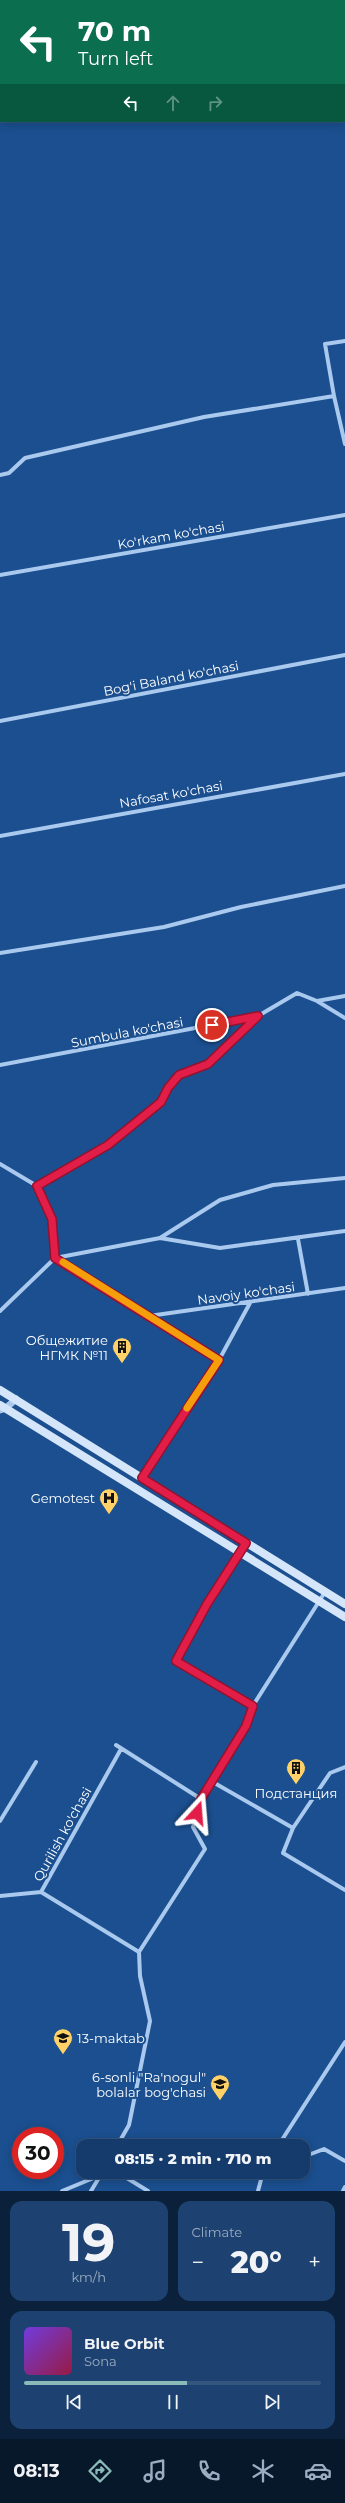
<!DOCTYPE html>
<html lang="en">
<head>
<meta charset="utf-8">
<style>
	:root { --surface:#143b6b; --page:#1d4271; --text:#f1f3f6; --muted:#9dadc1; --line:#33557e; --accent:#8bbbb9 }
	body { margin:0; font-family:Montserrat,sans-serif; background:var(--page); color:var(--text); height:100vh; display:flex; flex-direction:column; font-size:15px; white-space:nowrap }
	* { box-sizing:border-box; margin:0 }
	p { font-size:13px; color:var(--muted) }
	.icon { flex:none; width:22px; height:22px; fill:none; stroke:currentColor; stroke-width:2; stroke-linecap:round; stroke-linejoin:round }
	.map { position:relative; height:2191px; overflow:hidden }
	.panel { display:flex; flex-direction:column; gap:10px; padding:10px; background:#0b203b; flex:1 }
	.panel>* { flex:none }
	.hud { position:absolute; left:0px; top:0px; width:345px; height:122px; box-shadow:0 2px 10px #0003,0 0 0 1px var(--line); background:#0b6e4f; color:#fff; overflow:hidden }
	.speed { position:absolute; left:12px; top:2127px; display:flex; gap:8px; font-size:20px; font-weight:700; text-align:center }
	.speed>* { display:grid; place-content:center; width:52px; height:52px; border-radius:50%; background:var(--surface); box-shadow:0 2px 10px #0003,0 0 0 1px var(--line); line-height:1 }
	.speed .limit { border:6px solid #d22; background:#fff; color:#111 }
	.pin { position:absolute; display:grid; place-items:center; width:34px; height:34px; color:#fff; margin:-17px; border:2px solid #fff; border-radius:50%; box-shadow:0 1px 4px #0007 }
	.me { position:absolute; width:44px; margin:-22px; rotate:19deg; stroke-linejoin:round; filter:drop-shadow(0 0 3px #0008) }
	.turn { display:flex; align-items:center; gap:14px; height:84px; padding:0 12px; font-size:18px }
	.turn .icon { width:52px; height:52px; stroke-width:2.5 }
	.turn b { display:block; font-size:28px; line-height:34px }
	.lanes { display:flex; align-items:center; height:38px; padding:0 12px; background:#0003; justify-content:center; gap:20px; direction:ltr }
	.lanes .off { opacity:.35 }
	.big { font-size:30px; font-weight:800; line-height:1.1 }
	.panel .widget { flex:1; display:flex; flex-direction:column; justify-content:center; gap:6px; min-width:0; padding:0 14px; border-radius:12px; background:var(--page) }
	.panel .dial { align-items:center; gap:0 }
	.dial b { font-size:52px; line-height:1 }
	.song { display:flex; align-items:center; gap:12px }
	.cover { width:48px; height:48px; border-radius:6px; background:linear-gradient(135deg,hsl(260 70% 55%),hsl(340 70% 35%)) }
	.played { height:4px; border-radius:2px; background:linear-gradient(90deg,var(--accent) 55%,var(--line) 55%) }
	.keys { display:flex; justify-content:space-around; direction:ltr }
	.heat { display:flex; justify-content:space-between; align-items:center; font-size:22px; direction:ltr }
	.panel .tiles { flex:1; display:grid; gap:10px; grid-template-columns:1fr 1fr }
	.widget:last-child { grid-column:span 2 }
	.trip { position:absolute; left:76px; top:2139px; width:234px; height:40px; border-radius:12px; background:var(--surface); box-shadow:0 2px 10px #0003,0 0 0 1px var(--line); font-weight:800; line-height:40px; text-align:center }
	.menu { display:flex; height:64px; justify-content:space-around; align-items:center; background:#08182b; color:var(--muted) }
	.menu .icon { width:28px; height:28px }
	.menu .selected { color:var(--accent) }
	.menu b { font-size:18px; color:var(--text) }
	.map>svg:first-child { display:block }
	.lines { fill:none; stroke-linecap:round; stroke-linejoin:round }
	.minor { stroke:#a9c9ee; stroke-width:4 }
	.tertiary { stroke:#a9c9ee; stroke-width:7 }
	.secondary { stroke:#d6e6fa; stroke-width:8 }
	.route-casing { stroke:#92132f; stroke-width:10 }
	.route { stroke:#e11d48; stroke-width:7 }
	.slow { stroke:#f59e0b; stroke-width:7 }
	.labels { text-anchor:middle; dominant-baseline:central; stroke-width:4; stroke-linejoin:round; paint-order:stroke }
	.street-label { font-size:13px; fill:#fff; stroke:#1b4f8f }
	.poi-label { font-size:13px; fill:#fff; stroke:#1b4f8f; text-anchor:end }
</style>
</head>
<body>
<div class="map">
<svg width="345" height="2191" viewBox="0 0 345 2191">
	<rect width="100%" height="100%" fill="#1b4f8f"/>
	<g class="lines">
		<path class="minor" d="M231 0 232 1
			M334 396 325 344 345 341
			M0 475 9 473 25 458 204 417 334 396 345 444
			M0 575 345 515
			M0 721 345 655
			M0 836 345 774
			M0 953 164 927 241 907 345 886
			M317 1001 345 1018
			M0 1065 258 1016 297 993 317 1001 345 996
			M0 1164 37 1186 52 1219 55 1258 0 1311
			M37 1186 108 1145 161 1102 168 1088 179 1075 208 1064 257 1017
			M160 1238 220 1248 345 1231
			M298 1239 308 1294
			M55 1258 160 1238 220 1200 273 1185 345 1178
			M56 1258 219 1360
			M149 1316 345 1288
			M142 1478 219 1360 250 1303
			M246 1543 207 1604 176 1661 253 1706
			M116 1745 201 1799
			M345 1767 330 1773 293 1828 283 1853 345 1890
			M211 1781 293 1828
			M0 1821 36 1762
			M41 1892 121 1749
			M41 1892 139 1952
			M0 1896 41 1892
			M139 1952 205 1849 193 1827 201 1799 246 1726 249 1712 325 1592
			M117 2146 129 2125 150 2021 140 1976 139 1952
			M278 2146 345 2042
			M303 2157 324 2149 345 2161
			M117 2172 148 2191
			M62 2191 108 2172
			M91 2191 100 2176
			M258 2191 263 2172
			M343 2191 345 2187"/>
		<path class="tertiary" d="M344 2H345
			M0 59 1 58
			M0 1410 6 1408 16 1399"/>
		<path class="secondary" d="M0 1390 345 1604
			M0 1405 345 1617"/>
	</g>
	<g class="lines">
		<defs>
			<path id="route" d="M197 1813 201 1799 246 1726 253 1706 176 1661 207 1604 246 1543 142 1478 219 1360 55 1258 52 1219 37 1186 108 1145 161 1102 168 1088 179 1075 208 1064 258 1016 212 1025"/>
		</defs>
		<use href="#route" class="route-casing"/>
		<use href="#route" class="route"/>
		<path class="slow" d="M63 1262 219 1360 187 1408"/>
	</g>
	<defs>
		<symbol id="building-pin" viewBox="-11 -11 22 30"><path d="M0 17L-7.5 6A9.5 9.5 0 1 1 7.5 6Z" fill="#ffd166" stroke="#1b4f8f"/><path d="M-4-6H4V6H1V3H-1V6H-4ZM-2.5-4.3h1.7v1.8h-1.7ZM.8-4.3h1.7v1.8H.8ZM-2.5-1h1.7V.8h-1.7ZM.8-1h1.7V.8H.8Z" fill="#111"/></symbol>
		<symbol id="hospital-pin" viewBox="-11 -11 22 30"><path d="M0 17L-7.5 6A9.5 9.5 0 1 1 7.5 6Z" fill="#ffd166" stroke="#1b4f8f"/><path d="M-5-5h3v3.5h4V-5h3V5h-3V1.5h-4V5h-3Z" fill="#111"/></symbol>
		<symbol id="school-pin" viewBox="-11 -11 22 30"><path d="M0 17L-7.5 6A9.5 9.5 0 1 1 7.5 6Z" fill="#ffd166" stroke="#1b4f8f"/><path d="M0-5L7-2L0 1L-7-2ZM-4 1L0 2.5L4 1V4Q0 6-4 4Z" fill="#111"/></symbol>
	</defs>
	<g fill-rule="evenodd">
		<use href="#building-pin" x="111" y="1336" width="22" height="30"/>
		<use href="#hospital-pin" x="98" y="1487" width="22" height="30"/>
		<use href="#building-pin" x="285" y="1757" width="22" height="30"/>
		<use href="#school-pin" x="52" y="2027" width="22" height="30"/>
		<use href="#school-pin" x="209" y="2073" width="22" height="30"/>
	</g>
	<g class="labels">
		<g class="street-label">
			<text transform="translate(171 535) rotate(-10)">Ko'rkam ko'chasi</text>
			<text transform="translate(171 678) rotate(-11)">Bog'i Baland ko'chasi</text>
			<text transform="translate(171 794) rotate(-10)">Nafosat ko'chasi</text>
			<text transform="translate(127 1032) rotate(-11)">Sumbula ko'chasi</text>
			<text transform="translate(246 1293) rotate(-8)">Navoiy ko'chasi</text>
			<text transform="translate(62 1834) rotate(-61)">Qurilish ko'chasi</text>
		</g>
		<g class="poi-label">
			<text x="108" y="1340">Общежитие<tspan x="108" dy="15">НГМК №11</tspan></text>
			<text x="95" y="1498">Gemotest</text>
			<text x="296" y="1793" text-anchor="middle">Подстанция</text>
			<text x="77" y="2038" text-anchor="start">13-maktab</text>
			<text x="206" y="2077">6-sonli "Ra'nogul"<tspan x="206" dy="15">bolalar bog'chasi</tspan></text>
		</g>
	</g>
</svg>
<div class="speed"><div class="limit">30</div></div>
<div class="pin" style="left:212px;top:1025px;background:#d93025"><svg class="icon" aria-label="arrive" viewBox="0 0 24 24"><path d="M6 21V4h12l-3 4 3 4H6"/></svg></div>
<svg class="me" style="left:197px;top:1813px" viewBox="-20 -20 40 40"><path d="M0-17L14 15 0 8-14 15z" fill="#e11d48" stroke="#fff" stroke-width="4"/></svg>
<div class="trip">08:15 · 2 min · 710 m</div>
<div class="hud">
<div class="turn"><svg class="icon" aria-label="left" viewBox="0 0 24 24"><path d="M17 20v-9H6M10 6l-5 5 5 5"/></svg><div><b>70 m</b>Turn left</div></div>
<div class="lanes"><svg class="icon" aria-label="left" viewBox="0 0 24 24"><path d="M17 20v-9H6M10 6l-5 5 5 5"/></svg><svg class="icon off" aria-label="ahead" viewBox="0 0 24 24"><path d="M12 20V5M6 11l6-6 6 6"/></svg><svg class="icon off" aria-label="right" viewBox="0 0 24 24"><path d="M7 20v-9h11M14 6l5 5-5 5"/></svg></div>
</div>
</div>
<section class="panel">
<div class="tiles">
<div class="widget dial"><b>19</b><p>km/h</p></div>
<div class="widget"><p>Climate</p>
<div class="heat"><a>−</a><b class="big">20°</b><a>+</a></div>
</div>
<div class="widget">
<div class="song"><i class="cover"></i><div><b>Blue Orbit</b><p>Sona</p></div></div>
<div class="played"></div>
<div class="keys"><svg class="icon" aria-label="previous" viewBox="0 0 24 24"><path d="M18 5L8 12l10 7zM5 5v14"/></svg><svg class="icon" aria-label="pause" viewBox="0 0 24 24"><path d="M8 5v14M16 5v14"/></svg><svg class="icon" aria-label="next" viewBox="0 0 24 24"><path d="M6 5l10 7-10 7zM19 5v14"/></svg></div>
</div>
</div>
</section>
<nav class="menu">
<b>08:13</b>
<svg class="icon selected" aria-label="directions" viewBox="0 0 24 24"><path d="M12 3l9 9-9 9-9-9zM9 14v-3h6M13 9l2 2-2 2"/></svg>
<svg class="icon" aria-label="music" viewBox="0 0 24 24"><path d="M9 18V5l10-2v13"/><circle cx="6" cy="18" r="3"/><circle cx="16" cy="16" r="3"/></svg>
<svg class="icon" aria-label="phone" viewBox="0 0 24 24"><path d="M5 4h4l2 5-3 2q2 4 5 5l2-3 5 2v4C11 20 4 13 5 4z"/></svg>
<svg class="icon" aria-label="climate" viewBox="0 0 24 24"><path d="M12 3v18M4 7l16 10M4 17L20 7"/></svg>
<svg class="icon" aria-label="car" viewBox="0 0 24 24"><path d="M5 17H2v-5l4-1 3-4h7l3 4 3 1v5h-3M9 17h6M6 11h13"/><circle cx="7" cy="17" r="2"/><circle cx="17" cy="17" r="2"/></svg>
</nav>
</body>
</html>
